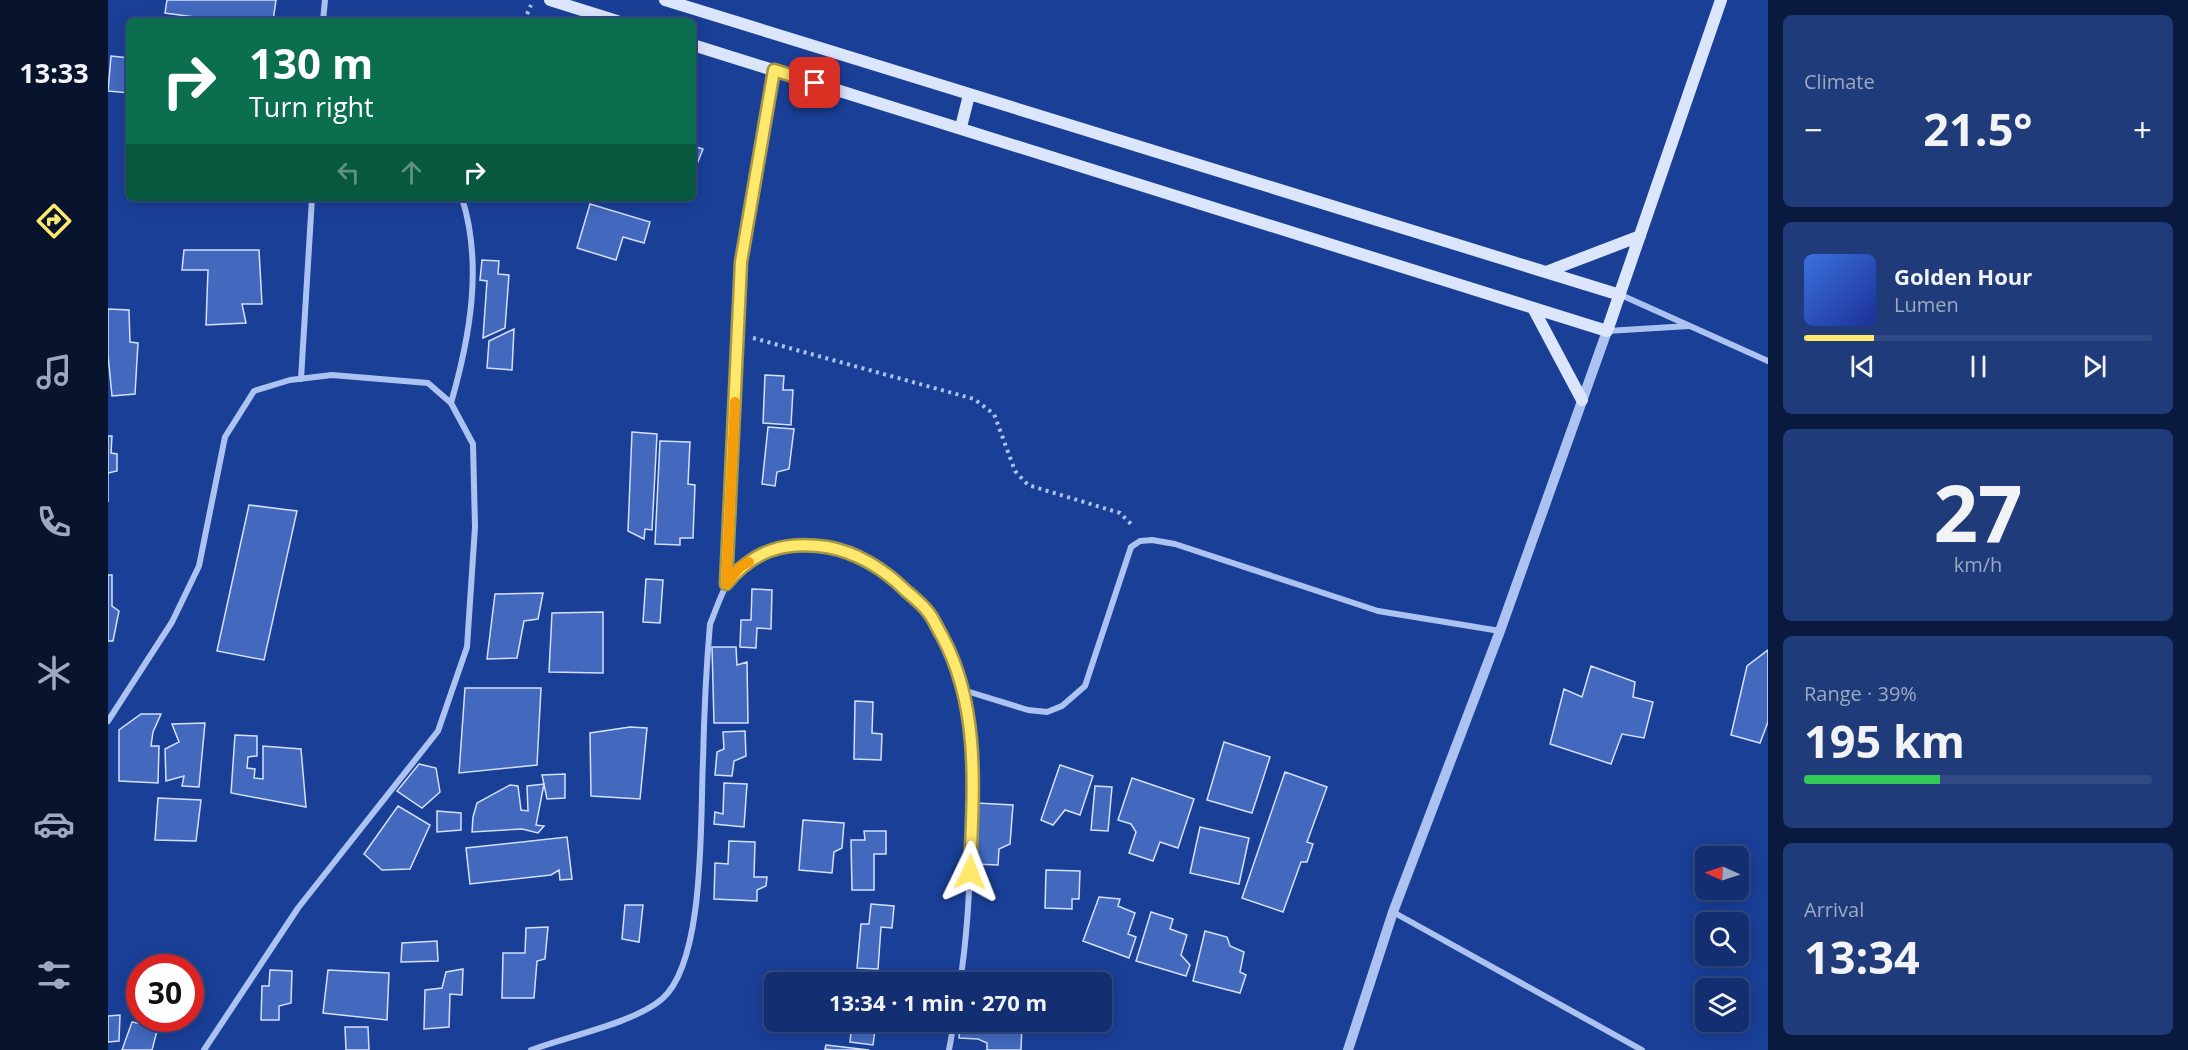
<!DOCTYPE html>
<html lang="en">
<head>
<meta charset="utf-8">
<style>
	:root { --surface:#132f71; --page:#203b79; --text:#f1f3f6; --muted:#9da9c3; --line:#324a84; --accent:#ffe86c }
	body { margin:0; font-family:"Open Sans",sans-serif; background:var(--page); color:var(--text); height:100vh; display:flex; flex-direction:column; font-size:22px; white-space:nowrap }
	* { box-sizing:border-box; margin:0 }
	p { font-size:20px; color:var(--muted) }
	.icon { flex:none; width:33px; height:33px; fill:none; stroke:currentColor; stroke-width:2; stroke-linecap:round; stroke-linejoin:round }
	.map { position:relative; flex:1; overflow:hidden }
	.drawer { display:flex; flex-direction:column; gap:15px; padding:15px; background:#0a1a3e; width:420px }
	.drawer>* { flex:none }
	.guide { position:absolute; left:18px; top:18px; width:570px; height:183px; border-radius:9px; box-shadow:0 3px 15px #0003,0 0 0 2px var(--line); background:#0b6e4f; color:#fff; overflow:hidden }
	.needle { width:39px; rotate:273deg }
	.fabs { position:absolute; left:1587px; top:846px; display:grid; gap:12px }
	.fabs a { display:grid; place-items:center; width:54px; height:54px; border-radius:9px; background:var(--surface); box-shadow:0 3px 15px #0003,0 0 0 2px var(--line); font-size:30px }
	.speed { position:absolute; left:18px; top:954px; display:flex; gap:12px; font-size:30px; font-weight:700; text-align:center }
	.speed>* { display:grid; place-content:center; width:78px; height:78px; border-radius:50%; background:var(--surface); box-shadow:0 3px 15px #0003,0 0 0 2px var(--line); line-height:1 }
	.speed .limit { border:9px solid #d22; background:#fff; color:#111 }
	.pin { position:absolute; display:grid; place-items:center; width:51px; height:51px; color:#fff; margin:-26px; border-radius:12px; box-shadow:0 3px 9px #0006 }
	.me { position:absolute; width:66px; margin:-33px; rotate:2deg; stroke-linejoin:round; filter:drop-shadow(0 0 4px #0008) }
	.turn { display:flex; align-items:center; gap:21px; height:126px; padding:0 24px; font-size:27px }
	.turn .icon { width:78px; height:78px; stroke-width:2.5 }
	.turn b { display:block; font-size:42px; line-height:51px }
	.lanes { display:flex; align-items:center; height:57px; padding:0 24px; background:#0003; justify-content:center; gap:30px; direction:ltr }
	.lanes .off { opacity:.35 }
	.big { font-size:45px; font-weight:700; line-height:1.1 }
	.drawer .widget { flex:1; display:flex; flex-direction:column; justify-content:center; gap:9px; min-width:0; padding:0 21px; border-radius:9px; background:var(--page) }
	.drawer .dial { align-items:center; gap:0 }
	.dial b { font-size:78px; line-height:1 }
	.song { display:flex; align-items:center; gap:18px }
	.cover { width:72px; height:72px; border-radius:9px; background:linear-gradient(135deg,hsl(220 70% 55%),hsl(230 70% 35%)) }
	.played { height:6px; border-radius:3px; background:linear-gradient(90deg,var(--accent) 20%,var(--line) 20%) }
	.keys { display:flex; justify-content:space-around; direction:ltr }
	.heat { display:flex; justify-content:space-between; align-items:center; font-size:33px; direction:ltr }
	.charge { height:9px; border-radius:4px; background:linear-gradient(90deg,#34c759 39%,var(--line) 0) }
	.trip { position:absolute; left:656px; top:972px; width:348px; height:60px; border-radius:9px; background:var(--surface); box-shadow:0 3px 15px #0003,0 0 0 2px var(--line); font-weight:700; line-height:60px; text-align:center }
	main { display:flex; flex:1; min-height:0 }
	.tab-bar { display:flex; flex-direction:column; width:108px; justify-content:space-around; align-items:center; background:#08132d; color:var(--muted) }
	.tab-bar .icon { width:42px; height:42px }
	.tab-bar .active { color:var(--accent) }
	.tab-bar b { font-size:27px; color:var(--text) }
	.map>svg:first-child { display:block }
	.building { fill:#4269be; stroke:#d4e0fc; stroke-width:1.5 }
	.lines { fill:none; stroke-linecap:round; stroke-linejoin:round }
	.path { stroke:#acc2f1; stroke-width:4; stroke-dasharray:3 4.5; stroke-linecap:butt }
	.minor { stroke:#acc2f1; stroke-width:6 }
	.tertiary { stroke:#acc2f1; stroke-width:10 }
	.secondary { stroke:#dbe5fb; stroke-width:12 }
	.route-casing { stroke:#a69746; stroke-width:15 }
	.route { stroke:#ffe86c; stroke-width:10 }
	.slow { stroke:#f59e0b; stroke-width:10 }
</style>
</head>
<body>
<main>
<nav class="tab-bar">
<b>13:33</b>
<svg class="icon active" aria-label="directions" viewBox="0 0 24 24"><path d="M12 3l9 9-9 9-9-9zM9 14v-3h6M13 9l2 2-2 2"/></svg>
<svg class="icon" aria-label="music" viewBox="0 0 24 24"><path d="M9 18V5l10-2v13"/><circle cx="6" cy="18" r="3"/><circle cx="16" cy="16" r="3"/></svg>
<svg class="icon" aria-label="phone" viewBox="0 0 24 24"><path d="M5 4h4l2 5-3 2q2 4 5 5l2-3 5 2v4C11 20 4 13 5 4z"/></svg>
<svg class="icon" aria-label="climate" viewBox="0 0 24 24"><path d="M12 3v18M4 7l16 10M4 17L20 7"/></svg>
<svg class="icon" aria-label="car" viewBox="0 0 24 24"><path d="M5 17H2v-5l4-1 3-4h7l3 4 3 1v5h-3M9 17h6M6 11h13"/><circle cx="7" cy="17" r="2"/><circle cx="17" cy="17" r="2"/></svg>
<svg class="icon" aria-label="filters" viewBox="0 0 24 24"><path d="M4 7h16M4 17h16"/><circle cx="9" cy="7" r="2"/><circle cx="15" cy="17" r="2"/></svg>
</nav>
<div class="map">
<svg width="1660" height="1050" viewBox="0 0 1660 1050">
	<rect width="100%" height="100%" fill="#193f97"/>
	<path class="building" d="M59 0H168L165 21H116L57 13Z
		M3 56 21 58V93L0 91Z
		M585 146 595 149 585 174Z
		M482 204 542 222 536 243 515 237 508 260 469 248Z
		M76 250H151L154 304H134L138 323 98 325 100 270H74Z
		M374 260 391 261 390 274 401 275 397 328 375 338 379 281 372 280Z
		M0 309 21 310 22 342 30 343 27 394 4 396 0 355Z
		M406 329 404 370 379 368 381 341Z
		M657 375 676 376 675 390H685L683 425 655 423Z
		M660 427 686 429 681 469 669 472 667 486 654 484Z
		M524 432 549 434 544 530 537 529 536 539 520 531Z
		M0 436H4L3 453 9 454V471L0 473V502Z
		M552 441 582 442 580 484 587 485 585 538H572V545L547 544Z
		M141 505 189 511 156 660 109 651Z
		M0 575H4V606L11 611 5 641H0Z
		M538 579 555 580 552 623 535 622Z
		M644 589 664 590 663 629 649 628 648 648 632 647 633 620H643Z
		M435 593 430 619 416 621 409 658 379 659 387 594Z
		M495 612V673L441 672 444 613Z
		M604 647H628L629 665 639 662 640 723H606Z
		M1660 650V722L1652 743 1623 735 1639 666Z
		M1483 666 1527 682 1525 697 1545 702 1536 738 1514 734 1503 764 1442 744 1456 689 1474 697Z
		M357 688H433L429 765 351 773Z
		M747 701 765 702 764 733 774 734 773 760 746 759Z
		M33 714H53L45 732 43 746H51L50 783 11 781V730Z
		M97 723 91 787 74 786 76 776 58 781 57 749 71 742 64 724Z
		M522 727 539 728 532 799 483 796 482 733Z
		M637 731 638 756 626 761 624 776 607 775 609 752 616 749 615 732Z
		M127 735 149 736V756L140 757 139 768 147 769 146 778 155 779V746L193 749 198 807 123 793Z
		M1116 742 1162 757 1144 813 1099 800Z
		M311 764 328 768 332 792 314 808 289 791Z
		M952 765 985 776 972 815 957 810 945 825 933 820Z
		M1177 772 1219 787 1199 842 1205 844 1199 862H1193L1175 912 1134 898Z
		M457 774V798L439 799 434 775Z
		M1024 778 1086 799 1070 848 1052 842 1045 861 1021 853 1028 832 1023 824 1010 820Z
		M616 783 639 784 636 827 606 824 607 812 615 814Z
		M436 784 428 825 436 826 430 833 414 829 364 832 365 817 369 803 402 785 410 786 413 810 420 811 419 786Z
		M987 786 1004 787 1000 831 983 830Z
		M50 798 93 800 88 841 47 840Z
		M869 803 905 805 902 844 891 849 890 865 865 864Z
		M290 806 322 825 302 869 274 870 256 854Z
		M329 811 353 813V830L329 832Z
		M695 820 736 823 734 848 726 852 724 873 691 870Z
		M1092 827 1141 838 1131 884 1082 873Z
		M756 831H778V854H766V890H744L743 840H757Z
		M459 837 464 879 452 880 451 870 443 875 362 884 358 848Z
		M621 841 647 842 646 877H659L658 886 649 890V901L606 899 607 863 620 864Z
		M938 870 972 871 971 899H964V909L937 908Z
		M991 897 1012 899 1010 906 1027 913 1020 934 1028 937 1021 958 975 941Z
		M763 904 786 906 784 928 773 927 770 969 749 968 753 924H761Z
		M517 905H535L531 942 514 939Z
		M1043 912 1065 919 1062 929 1079 935 1073 955 1082 965 1078 976 1028 961Z
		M440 927 437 959 429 961 426 998H394L395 953H417L418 928Z
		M1097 931 1119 937 1122 946 1136 952 1132 972 1138 975 1132 993 1085 981Z
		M329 941 330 961 293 962 294 943Z
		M355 969 354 995 342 994 341 1027 316 1029 317 990 334 988 338 972Z
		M162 970 184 971 183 1003 171 1006V1020H153L154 986H161Z
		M220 970 281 973 279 1020 215 1013Z
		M734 972 782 977 781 982H732Z
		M12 1015 11 1041 0 1042V1016Z
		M24 1022 50 1027 44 1050H14Z
		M744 1022H768L765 1045 742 1042Z
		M852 1022 914 1023 913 1050H879V1043L870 1039 851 1038Z
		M237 1027H260L261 1050H238Z
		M718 1045 761 1050H725L717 1049Z"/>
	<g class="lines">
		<path class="path" d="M416 21 423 5
			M645 338 866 399 886 414 907 471 920 485 1012 513 1025 526"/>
		<path class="minor" d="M215 21 217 0
			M1513 295 1660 361
			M1499 331 1581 326
			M193 379 204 198
			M343 403C362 337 375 264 354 198
			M619 583 634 262 666 71
			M855 690 920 710 939 712 954 706 977 686 1023 547 1032 541 1044 540 1067 544 1270 611 1392 631
			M0 721 64 622 91 566 117 437 146 391 182 380 224 375 320 383 343 403 365 444 367 527 359 647 330 731 190 908 96 1050
			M1285 912 1534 1050
			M423 1050C460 1036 526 1023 554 999 598 961 592 817 595 761 596 715 598 670 602 624 610 605 616 583 631 568 644 555 662 549 680 547 746 539 804 581 835 637 839 646 846 656 849 666 867 727 865 788 863 851 861 895 859 939 852 982
			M841 1050 846 1022"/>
		<path class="tertiary" d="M1240 1050 1285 912 1392 631 1499 331"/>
		<path class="secondary" d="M442 0 509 21
			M557 0 1512 295
			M585 45 1499 331 1613 0
			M853 127 861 95
			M1438 272 1532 236
			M1425 308 1474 400"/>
	</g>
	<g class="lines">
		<defs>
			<path id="route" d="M707 83 666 70 633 262 618 584C646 550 676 541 719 547 748 552 776 569 797 590 805 597 814 604 820 612 826 619 829 628 834 636 873 708 865 792 862 872"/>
		</defs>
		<use href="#route" class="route-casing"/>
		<use href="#route" class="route"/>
		<path class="slow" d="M627 402 618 584 632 567 641 562"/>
	</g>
</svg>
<div class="fabs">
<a><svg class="needle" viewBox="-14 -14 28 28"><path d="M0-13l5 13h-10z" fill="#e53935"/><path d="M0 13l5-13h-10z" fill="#9da9c3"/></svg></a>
<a><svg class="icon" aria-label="search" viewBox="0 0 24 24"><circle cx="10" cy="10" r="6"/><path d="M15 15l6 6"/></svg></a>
<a><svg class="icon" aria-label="layers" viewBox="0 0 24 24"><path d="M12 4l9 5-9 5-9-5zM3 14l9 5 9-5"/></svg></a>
</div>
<div class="speed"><div class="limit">30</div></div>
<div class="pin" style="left:707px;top:83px;background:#d93025"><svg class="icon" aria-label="arrive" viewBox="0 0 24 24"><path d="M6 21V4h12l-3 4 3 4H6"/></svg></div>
<svg class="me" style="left:862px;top:872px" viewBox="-20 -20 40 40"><path d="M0-17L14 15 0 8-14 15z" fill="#ffe86c" stroke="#fff" stroke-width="4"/></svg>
<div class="trip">13:34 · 1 min · 270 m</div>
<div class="guide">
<div class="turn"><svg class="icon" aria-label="right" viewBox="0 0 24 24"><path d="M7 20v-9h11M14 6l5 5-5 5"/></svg><div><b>130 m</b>Turn right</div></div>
<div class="lanes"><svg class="icon off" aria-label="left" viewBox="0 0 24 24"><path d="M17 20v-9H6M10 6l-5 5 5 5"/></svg><svg class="icon off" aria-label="ahead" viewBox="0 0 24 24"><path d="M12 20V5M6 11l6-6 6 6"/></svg><svg class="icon" aria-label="right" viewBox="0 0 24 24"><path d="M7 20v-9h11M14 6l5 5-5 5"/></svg></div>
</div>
</div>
<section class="drawer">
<div class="widget"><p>Climate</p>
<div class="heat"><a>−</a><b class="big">21.5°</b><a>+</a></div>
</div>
<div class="widget">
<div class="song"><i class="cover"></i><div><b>Golden Hour</b><p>Lumen</p></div></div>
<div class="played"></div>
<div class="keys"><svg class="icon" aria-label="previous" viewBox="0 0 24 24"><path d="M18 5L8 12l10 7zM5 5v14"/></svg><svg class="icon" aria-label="pause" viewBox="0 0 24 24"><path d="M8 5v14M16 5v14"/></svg><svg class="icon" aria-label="next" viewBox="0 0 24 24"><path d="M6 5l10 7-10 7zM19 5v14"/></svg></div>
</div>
<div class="widget dial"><b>27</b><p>km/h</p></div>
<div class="widget"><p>Range · 39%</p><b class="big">195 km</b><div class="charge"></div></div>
<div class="widget"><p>Arrival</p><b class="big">13:34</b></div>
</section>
</main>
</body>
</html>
